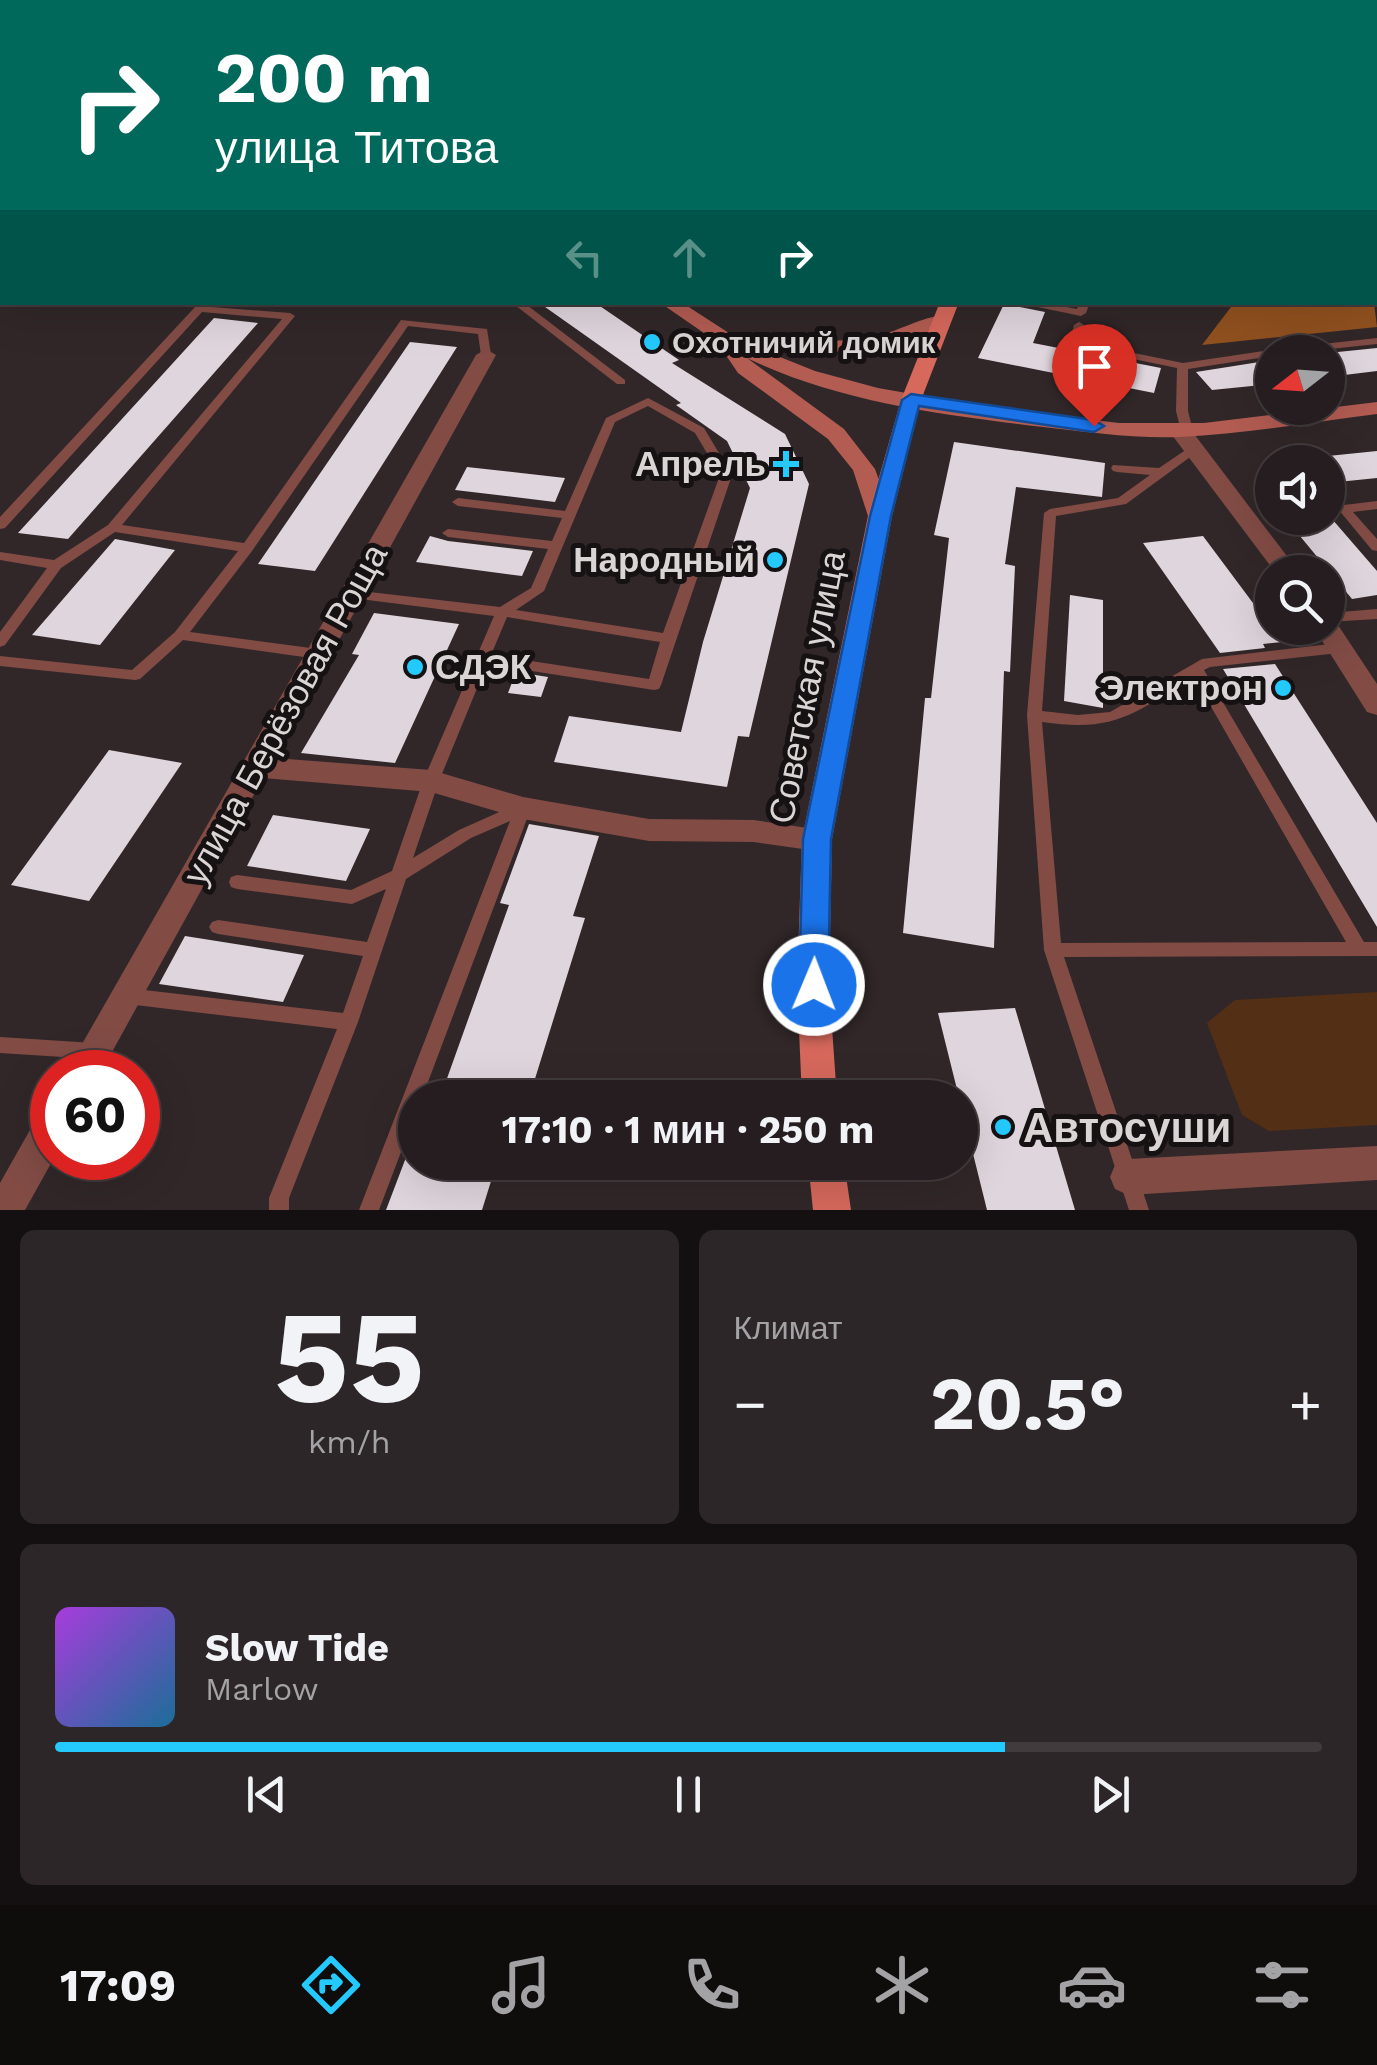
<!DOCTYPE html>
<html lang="ru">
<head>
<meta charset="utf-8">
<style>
	:root { --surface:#251d1f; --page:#2d2628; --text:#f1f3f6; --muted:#a3a2a4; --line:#423b3d; --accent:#24c9fe }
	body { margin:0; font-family:"Work Sans",sans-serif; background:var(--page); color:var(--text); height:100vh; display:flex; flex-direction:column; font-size:38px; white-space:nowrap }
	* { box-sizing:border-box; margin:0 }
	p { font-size:32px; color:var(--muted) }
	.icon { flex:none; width:55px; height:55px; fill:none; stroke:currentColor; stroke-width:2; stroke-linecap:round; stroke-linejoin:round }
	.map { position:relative; height:1210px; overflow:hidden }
	.side { display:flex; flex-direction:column; gap:20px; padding:20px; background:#141011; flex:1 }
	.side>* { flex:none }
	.top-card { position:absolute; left:0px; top:0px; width:1378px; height:305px; box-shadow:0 10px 40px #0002,0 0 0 2px var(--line); background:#00695c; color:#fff; overflow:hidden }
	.needle { width:65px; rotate:253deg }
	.controls { position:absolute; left:1255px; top:335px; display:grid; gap:20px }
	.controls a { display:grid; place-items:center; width:90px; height:90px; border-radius:50%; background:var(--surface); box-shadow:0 10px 40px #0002,0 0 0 2px var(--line); font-size:50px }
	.speed { position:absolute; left:30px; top:1050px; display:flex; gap:20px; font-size:50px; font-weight:700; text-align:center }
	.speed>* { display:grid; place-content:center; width:130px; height:130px; border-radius:50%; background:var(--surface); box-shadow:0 10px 40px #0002,0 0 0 2px var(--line); line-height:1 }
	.speed .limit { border:15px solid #d22; background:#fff; color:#111 }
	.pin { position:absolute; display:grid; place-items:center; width:85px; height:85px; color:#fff; margin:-102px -42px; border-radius:50% 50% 50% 0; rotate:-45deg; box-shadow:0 0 10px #0007 }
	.pin .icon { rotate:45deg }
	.me { position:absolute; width:110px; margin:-55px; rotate:1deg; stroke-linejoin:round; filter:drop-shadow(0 0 8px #0008) }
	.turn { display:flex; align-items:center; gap:35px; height:210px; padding:0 50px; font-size:45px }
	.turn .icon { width:130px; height:130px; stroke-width:2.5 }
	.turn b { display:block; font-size:70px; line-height:85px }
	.lanes { display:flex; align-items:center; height:95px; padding:0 50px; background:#0003; justify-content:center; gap:50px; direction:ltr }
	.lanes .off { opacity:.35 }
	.big { font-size:75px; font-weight:700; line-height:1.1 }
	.side .card { flex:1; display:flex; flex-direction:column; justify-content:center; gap:15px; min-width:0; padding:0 35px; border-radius:15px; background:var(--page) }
	.side .dial { align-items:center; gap:0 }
	.dial b { font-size:130px; line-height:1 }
	.song { display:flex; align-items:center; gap:30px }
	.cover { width:120px; height:120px; border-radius:15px; background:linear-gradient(135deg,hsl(280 70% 55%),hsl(200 70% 35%)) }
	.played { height:10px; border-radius:5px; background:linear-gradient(90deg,var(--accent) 75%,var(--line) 75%) }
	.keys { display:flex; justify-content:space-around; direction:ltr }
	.heat { display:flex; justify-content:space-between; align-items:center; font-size:55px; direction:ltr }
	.side .tiles { flex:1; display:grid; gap:20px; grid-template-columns:1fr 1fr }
	.card:last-child { grid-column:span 2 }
	.trip { position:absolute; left:398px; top:1080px; width:580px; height:100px; border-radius:50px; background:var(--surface); box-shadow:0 10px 40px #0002,0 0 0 2px var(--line); font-weight:700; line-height:100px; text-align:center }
	.menu { display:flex; height:160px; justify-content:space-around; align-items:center; background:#0f0c0c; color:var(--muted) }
	.menu .icon { width:70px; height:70px }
	.menu .selected { color:var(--accent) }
	.menu b { font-size:45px; color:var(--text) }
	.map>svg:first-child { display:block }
	.green { fill:#532f15 }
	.forest { fill:#91511f }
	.building { fill:#dfd5dd }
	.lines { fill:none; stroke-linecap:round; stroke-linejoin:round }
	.service { fill:#824c45; fill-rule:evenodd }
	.minor { fill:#824c45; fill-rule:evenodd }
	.secondary { fill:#b25c52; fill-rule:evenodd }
	.primary { fill:#d6685c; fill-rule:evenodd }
	.rail-casing { stroke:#979091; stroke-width:6 }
	.rail { stroke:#161112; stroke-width:4; stroke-dasharray:12; stroke-linecap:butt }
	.route { fill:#1a73e8; stroke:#114b97; stroke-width:2.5 }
	.poi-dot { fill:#24c9fe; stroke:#161112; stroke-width:4 }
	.labels { text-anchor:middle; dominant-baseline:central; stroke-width:10; stroke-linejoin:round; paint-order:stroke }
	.far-poi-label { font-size:30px; font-weight:bold; fill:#dad4d5; stroke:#161112; text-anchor:start }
	.poi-label { font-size:35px; font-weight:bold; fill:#dad4d5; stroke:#161112; text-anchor:end }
	.street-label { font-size:35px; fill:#dad4d5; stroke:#161112 }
	.near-poi-label { font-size:42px; font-weight:bold; fill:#dad4d5; stroke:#161112; text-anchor:start }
</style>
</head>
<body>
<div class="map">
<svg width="1377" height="1210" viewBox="0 0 1377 1210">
	<rect width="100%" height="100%" fill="#312729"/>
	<path class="green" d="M1377 992V1125L1269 1131 1242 1115 1207 1023 1235 1000Z"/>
	<path class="forest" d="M1260 303H1374L1377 327 1202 345 1231 307Z"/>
	<path class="building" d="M538 302H594L679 360 672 363 785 434 809 484 749 737 738 736 727 787 554 762 569 716 681 732 703 642 750 488 727 441 676 405 681 403Z
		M1004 304 1045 312 1033 343 1161 368 1154 393 978 358Z
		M214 318 258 323 68 539 18 533Z
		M410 342 457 347 315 571 258 564Z
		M1377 348V371L1328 377V353Z
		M1272 360V384L1212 390 1196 372Z
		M954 442 1105 463 1102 497 1016 487 1005 564 1015 566 1010 672 1004 671 994 948 903 933 925 698H931L949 538 934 535Z
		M1377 451V478L1328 483V456Z
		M467 467 565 478 555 502 455 490Z
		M1332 519 1377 571V595L1352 599 1290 524Z
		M430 536 448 541 533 551 522 576 416 562Z
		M1203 536 1282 642 1263 644 1265 648 1220 653 1143 543Z
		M115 539 175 550 100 645 32 635Z
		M1070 595 1103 600V708L1064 701Z
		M374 613 459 624 395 763 301 753 359 655 352 654Z
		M1275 664 1377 823V927L1223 669Z
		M516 672 548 677 541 697 508 693Z
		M109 750 182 763 89 901 11 885Z
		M273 815 370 829 346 881 247 866Z
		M529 824 599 836 573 916 585 918 529 1098H440L509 905 500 903Z
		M185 936 304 955 283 1002 159 984Z
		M1015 1008 1075 1210H987L938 1013Z
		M413 1139 415 1168 417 1162H497L482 1210H386Z"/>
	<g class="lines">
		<path class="service" d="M0 75H2V80H0Z
			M1375 147H1377V153H1375Z
			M1375 188H1377V194H1375Z
			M511 302H523L625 380V384H617Z
			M1014 302H1039L1077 309 1080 302H1090L1086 313 1081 316Z
			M199 306 290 313 295 316 122 525 244 543 401 320 487 329 491 355 486 358 481 355 478 334 408 326 252 551 190 632 318 649 325 654 323 657 318 659 183 640 140 679 135 680 0 666V656L132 670 175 632 238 551 115 532 61 568 5 645 0 647V632L47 568 0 560V552L54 560 108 525 282 319 202 312 5 528 0 529V517L195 307Z
			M1079 322 1084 325 1080 342 1183 363 1277 349 1377 338V344L1302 352H1272V356L1188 369V411L1193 431 1187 435 1181 431 1176 411 1177 368 1070 346 1069 344 1074 325Z
			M648 398 704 428 732 475 661 685 659 689 654 690 487 664 439 781 413 858 459 830 517 804 523 802 529 804 531 808 422 1098H415V1115L379 1210H359L510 821 471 838 406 879 358 1022 289 1198V1210H269V1198L337 1029 127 1004 121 1002 118 996 121 990 127 988 343 1013 363 956 218 934 212 932 209 927 212 922 218 920 367 942 386 889 352 904 237 889 231 887 229 882 231 877 237 875 351 890 392 871 423 781 494 616 352 598 345 594 352 590 500 607 531 588 548 549 448 537 442 533 448 529 552 541 562 518 458 506 452 502 458 498 565 511 606 418ZM648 406 695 433 720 475 663 633 516 610 544 591 615 422ZM507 617 660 642 649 679 491 655Z
			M1193 445 1197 446 1199 449 1197 452 1126 504 1056 516 1042 711 1078 715 1110 712 1202 659 1339 643 1344 645 1346 648 1339 653 1210 667 1204 670 1364 942H1377V956L1064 957 1149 1210H1129L1044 950 1027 715 1044 513 1050 509 1118 498 1150 475 1117 472 1113 471 1111 468 1113 465 1159 468ZM1194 677 1346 942 1061 943 1042 722C1116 733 1134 713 1194 677Z
			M1377 501V509L1353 512 1377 539V551L1372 550 1338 509 1344 505Z
			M1377 609V619L1328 622V613Z
			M0 1037 94 1043 101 1045 103 1051 101 1057 94 1059 0 1053Z"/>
		<path class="minor" d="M1336 0H1351L1352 2H1337Z
			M1375 16 1377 17V26L1375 25Z
			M486 349 496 355 274 758 431 770 523 797 649 819 754 820 828 831 832 839 828 847 817 851 754 842 649 841 523 819 431 792 263 778 101 1072H66L476 355Z
			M1180 425 1188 426 1299 572H1275L1169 431Z
			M1328 620 1336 622 1377 684V715L1367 712 1314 628H1328Z
			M52 1109 54 1158 25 1210H0V1183L39 1114Z
			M1377 1146V1180L1128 1195 1115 1189 1110 1177 1115 1165 1128 1159Z"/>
		<path class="secondary" d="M0 85H2V93H0Z
			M0 138H2V148H0Z
			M659 302H681L732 335 740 332C784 339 829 345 874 337 895 333 931 312 949 316V324C886 353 821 358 753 346L815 371 878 388 986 407 1119 423H1204L1377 402V414C1311 422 1246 434 1180 437 1134 439 1089 432 1043 427 944 415 838 402 747 358L844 429 875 469 892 516 880 523 868 516 853 470 828 439 738 373 717 342Z"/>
		<path class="primary" d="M1046 0H1059L1060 2H1047Z
			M1078 0H1092L1093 2H1079Z
			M940 302H959L921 400 892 516 832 839 829 985 837 1098H802L797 985 802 839 868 516 901 400Z
			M808 1162H844L851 1210H813Z"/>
		<defs>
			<path id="rail" d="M479 2 519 0"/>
		</defs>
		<use href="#rail" class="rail-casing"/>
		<use href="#rail" class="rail"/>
	</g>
	<path class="route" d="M911 394 1094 420 1104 426 1094 432 919 406 891 516 831 839 828 985 824 994 814 998 803 994 799 985 803 839 870 516 902 400Z"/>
	<g class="poi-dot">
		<circle cx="652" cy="342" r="10"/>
		<path d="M781 449h10v10h10v10h-10v10h-10v-10h-10v-10h10z"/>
		<circle cx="775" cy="560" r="10"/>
		<circle cx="415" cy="667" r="10"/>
		<circle cx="1283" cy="688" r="10"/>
		<circle cx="1003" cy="1127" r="10"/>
	</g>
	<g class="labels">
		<g class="far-poi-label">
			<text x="672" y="342">Охотничий домик</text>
		</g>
		<g class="poi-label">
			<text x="766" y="464">Апрель</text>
			<text x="755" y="560">Народный</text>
			<text x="435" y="667" text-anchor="start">СДЭК</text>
			<text x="1263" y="688">Электрон</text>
		</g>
		<g class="street-label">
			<text transform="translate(807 687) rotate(-79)">Советская улица</text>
			<text transform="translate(285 714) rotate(-61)">улица Берёзовая Роща</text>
		</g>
		<g class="near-poi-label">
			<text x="1023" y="1127">Автосуши</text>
		</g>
	</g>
</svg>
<div class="controls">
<a><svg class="needle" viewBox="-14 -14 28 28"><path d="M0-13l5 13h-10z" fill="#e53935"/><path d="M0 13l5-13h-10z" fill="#a3a2a4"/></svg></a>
<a><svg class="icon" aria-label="sound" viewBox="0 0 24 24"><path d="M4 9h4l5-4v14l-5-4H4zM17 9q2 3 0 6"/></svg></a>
<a><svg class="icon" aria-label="search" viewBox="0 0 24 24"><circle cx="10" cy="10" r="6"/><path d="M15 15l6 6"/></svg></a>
</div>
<div class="speed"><div class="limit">60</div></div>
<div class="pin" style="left:1094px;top:426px;background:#d93025"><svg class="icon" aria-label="arrive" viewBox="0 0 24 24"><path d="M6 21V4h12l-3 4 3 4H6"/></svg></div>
<svg class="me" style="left:814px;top:985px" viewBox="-20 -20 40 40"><circle r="17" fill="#1a73e8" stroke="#fff" stroke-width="3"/><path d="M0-11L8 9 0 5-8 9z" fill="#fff"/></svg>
<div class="trip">17:10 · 1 мин · 250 m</div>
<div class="top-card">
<div class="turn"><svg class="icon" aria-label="right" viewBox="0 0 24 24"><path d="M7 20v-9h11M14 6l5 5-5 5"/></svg><div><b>200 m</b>улица Титова</div></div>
<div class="lanes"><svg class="icon off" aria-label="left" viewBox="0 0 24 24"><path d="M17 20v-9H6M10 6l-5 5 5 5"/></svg><svg class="icon off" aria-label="ahead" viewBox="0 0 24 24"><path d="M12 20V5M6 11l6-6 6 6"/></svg><svg class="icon" aria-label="right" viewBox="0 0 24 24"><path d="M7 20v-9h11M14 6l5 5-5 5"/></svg></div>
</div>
</div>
<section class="side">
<div class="tiles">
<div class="card dial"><b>55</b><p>km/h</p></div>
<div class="card"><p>Климат</p>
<div class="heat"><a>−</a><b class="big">20.5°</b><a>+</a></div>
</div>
<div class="card">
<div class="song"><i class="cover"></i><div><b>Slow Tide</b><p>Marlow</p></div></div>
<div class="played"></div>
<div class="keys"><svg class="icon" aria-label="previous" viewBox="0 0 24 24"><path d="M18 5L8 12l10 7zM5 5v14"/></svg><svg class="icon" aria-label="pause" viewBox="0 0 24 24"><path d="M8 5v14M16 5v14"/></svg><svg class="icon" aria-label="next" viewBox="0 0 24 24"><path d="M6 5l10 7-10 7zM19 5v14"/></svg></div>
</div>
</div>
</section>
<nav class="menu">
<b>17:09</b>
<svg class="icon selected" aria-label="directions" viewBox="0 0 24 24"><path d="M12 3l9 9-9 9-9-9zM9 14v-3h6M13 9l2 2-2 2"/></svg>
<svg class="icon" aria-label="music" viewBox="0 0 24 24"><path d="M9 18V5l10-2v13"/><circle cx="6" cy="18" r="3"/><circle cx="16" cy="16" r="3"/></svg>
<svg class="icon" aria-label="phone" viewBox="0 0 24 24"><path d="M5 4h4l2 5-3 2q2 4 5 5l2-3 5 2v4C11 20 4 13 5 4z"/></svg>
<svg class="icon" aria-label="climate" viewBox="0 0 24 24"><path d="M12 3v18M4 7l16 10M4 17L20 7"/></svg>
<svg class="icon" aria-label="car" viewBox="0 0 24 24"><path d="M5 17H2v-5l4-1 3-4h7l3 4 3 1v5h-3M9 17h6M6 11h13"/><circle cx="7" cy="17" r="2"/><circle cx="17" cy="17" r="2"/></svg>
<svg class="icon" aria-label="filters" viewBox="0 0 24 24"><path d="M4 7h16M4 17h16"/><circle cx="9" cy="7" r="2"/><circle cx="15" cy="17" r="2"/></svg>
</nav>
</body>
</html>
